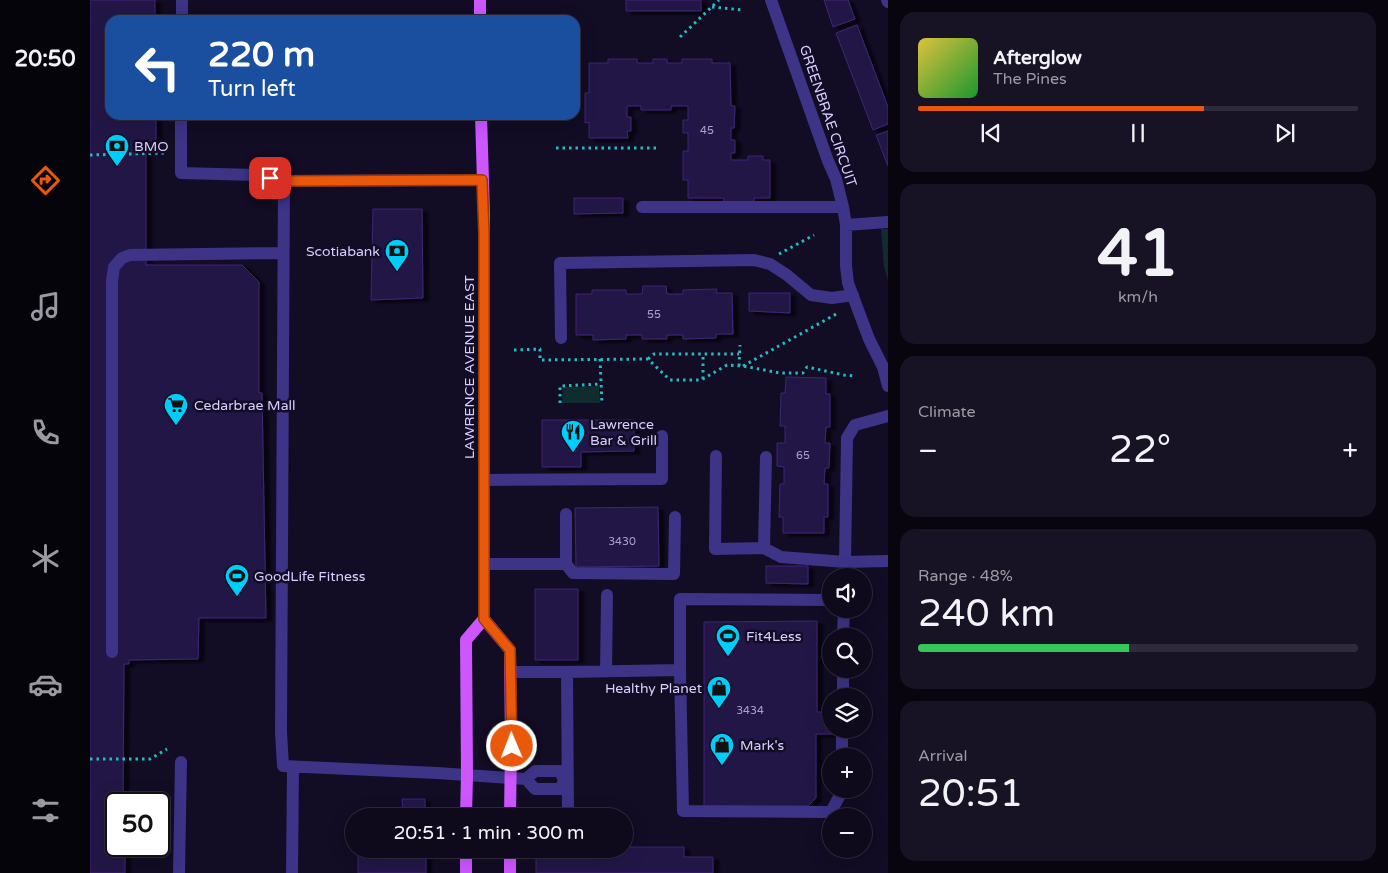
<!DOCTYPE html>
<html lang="en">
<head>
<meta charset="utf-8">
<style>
	:root { --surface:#0e091b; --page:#171224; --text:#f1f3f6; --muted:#9b9aa3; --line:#2e2a3a; --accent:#ea580c }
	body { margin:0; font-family:"Varela Round",sans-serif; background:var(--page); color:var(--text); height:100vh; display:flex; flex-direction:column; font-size:19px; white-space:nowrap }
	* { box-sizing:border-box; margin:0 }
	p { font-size:16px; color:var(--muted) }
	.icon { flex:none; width:28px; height:28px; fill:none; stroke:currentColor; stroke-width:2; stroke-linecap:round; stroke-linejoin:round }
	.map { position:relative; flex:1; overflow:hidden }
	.panel { display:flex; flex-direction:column; gap:12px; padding:12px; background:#08050f; width:500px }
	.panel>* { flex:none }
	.guide { position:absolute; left:15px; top:15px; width:475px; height:105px; border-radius:15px; box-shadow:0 5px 20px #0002,0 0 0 1px var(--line); background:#1a4fa0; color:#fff; overflow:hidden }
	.fabs { position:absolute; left:732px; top:568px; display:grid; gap:10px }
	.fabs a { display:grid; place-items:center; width:50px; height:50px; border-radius:50%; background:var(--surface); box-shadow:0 5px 20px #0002,0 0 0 1px var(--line); font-size:25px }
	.speed { position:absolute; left:15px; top:792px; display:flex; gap:10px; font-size:25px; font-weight:700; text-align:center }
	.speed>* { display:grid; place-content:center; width:65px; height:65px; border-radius:50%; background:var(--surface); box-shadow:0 5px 20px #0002,0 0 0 1px var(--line); line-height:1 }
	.speed .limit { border:2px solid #111; border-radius:8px; background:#fff; color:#111 }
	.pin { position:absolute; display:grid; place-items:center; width:42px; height:42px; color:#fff; margin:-21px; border-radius:10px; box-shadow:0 2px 8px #0006 }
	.me { position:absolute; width:55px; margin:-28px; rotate:359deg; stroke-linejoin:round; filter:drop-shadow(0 0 4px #0008) }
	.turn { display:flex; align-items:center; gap:18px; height:105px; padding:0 20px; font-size:22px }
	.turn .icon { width:65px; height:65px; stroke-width:2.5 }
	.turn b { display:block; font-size:35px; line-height:42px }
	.big { font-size:38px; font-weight:600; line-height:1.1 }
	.panel .widget { flex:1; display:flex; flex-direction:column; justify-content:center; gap:8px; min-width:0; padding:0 18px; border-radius:15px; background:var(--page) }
	.panel .dial { align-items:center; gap:0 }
	.dial b { font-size:65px; line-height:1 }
	.song { display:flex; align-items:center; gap:15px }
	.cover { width:60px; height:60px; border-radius:8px; background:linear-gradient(135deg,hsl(50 70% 55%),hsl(130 70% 35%)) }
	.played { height:5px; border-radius:2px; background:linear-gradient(90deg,var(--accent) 65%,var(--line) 65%) }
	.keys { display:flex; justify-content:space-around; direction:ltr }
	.heat { display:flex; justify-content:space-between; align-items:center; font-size:28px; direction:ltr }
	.charge { height:8px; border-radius:4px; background:linear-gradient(90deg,#34c759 48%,var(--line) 0) }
	.trip { position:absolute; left:255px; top:808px; width:288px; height:50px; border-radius:25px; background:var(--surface); box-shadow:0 5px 20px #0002,0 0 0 1px var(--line); font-weight:600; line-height:50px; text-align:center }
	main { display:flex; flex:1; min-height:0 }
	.tabs { display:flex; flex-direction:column; width:90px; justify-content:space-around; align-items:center; background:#06040b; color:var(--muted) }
	.tabs .icon { width:35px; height:35px }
	.tabs .current { color:var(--accent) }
	.tabs b { font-size:22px; color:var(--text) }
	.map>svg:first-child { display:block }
	.green { fill:#0f2d2f }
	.building { fill:#241747; stroke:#3c2775; filter:url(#shadow) }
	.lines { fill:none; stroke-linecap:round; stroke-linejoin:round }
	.path { stroke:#24bcbe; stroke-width:3; stroke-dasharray:2.5 4; stroke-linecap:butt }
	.minor { stroke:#3d3387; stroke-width:12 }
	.major { stroke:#cd56ff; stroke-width:12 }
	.route-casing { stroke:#983908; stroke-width:12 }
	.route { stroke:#ea580c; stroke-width:9 }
	.labels { text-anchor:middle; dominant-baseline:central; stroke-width:5; stroke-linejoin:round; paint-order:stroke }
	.number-label { font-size:11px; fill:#aba1d1 }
	.street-label { font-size:14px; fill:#d8cfff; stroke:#120c24 }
	.poi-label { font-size:14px; fill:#d8cfff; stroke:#120c24; text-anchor:start }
</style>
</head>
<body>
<main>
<nav class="tabs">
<b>20:50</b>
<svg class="icon current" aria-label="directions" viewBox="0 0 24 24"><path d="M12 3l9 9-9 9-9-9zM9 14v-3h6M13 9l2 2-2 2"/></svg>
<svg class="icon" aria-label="music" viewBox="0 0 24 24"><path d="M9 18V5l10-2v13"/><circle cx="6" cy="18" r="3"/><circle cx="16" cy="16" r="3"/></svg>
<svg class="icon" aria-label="phone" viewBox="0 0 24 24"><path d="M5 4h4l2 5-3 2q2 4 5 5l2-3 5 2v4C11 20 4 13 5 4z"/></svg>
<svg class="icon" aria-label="climate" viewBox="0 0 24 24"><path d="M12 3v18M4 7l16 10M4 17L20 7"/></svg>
<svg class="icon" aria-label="car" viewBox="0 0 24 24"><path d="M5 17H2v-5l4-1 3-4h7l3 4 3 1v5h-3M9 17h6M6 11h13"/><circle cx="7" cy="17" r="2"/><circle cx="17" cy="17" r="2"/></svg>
<svg class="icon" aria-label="filters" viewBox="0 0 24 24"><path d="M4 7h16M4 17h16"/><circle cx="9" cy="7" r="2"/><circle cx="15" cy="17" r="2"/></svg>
</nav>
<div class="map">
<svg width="798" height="873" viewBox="0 0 798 873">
	<defs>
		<filter id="shadow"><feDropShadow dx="5.5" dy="3" stdDeviation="1" flood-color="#0009"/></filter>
	</defs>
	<rect width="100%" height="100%" fill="#120c24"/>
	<path class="green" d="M791 229H798V280L794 267Z
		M509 386 510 403H472L473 387Z"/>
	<path class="building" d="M0 0H65V20H20V115H66V141H56V265H152L169 282V393H172L176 618H109L108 659 39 660V664H34L33 804H26V846H35V873H0Z
		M536 0H611V11H536Z
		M734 0H758L765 19 743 27Z
		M767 25 798 107V124L783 130 746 33Z
		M518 59H547V63H563V59H577V63H592V59H622V63H640L641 106H645L644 128H641V140H645V153H641V160H658V156H673V160H680V198H664V202H634V198H598V180H593V151H598V133H593V120H598V106H581V110H551V106H537V117H541V131H537L538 138H499V122L495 123V93H499V63H518Z
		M798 131V166L786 135Z
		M484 198H533V213L484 214Z
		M283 209H332L333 298 281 300Z
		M553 286H576L577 294H593V290L627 289 626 293H642L643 334H626V338L593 339V335H577V339H552V335H536V339L503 340V335H486V294H502V290H536V294H552Z
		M659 293H700V313L659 311Z
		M696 377 736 378V394H740V427H736L735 443H740L739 468H735L734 484H738V517H734V533H693V517H689L690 484H694V467L687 466V443H695V426H690L691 393H695Z
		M452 420H544V451L491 452V467H452Z
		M568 507 569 566 486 567 485 508Z
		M676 566H718V584L676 583Z
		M445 589H488V660H445Z
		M727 621V712H741V729H743V734H726V798L718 806 614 807V622Z
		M312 799H335V816H273V813H313Z
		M534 847H594V857H623V873H446V849H534Z
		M268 849H336V873H268Z"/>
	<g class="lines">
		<path class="path" d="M622 7 653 10
			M590 37 629 0
			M466 148H566
			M0 155 78 153
			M689 254 724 235
			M424 350 450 349V360L558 359 580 380H611L637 365 653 366 690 373H713L717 367 754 375 765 376
			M510 359 512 404
			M558 359 564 354H649
			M649 366 650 345
			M653 366 748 313
			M613 379V354
			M470 403V386L511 384
			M0 759H60L77 749"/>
		<path class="minor" d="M681 0 738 161 746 179 753 207 756 225V266L758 283 779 339 793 367 798 386
			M797 0 798 2
			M92 20V0
			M91 115V173L167 175 194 181 391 180
			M194 181 191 732 193 766 347 773 436 779 445 789H471L474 780 470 771H445L436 779
			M552 207H753
			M756 225 798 222
			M471 338 470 263 664 260 680 264 697 275 721 295 742 298 763 295
			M626 456 625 549 674 548 676 457
			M394 480 572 479V436
			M674 548 691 557 755 562 798 561
			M755 562 757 438 765 425 798 416
			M394 564H476V514
			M476 564 483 573 584 574 585 517
			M753 636 754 609
			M22 652V281L24 267 32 258 40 255 192 253
			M590 670V599L741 600
			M516 671 517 595
			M420 672H477
			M753 696V669
			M752 756V729
			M478 814 477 672 590 670 593 811 741 812 751 793V789
			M89 873 91 762
			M202 873 203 767"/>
		<path class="major" d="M390 0V20
			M391 115 394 215V619L420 650 421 746 420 816
			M376 816 377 775 376 640 394 619
			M376 849V873
			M420 873V849"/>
	</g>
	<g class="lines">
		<defs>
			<path id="route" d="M180 178 194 181 392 180 394 234V619L420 650 422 746"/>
		</defs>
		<use href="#route" class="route-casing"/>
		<use href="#route" class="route"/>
	</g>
	<defs>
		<symbol id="bank-pin" viewBox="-11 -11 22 30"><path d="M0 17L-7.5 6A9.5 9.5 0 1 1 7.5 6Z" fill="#00cefa" stroke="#120c24"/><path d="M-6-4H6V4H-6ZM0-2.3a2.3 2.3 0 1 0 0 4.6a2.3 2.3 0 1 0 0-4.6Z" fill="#111"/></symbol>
		<symbol id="supermarket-pin" viewBox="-11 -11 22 30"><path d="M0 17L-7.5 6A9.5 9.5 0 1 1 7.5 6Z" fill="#00cefa" stroke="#120c24"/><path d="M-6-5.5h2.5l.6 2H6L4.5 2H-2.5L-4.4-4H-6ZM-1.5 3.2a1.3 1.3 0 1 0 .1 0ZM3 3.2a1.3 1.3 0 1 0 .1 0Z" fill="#111"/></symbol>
		<symbol id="restaurant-pin" viewBox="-11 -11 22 30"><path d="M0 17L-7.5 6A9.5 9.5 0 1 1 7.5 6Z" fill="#00cefa" stroke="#120c24"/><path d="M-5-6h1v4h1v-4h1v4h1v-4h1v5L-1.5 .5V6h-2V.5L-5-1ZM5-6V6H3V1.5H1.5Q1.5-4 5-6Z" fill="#111"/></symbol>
		<symbol id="stadium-pin" viewBox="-11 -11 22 30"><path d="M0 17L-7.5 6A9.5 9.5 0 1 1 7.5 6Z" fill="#00cefa" stroke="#120c24"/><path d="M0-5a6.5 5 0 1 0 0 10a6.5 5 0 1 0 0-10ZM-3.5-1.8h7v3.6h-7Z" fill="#111"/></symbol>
		<symbol id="shop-pin" viewBox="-11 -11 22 30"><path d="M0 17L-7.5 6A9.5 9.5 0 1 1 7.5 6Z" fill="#00cefa" stroke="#120c24"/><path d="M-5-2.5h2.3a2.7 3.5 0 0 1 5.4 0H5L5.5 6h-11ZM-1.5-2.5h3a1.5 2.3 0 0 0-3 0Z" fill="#111"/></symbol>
	</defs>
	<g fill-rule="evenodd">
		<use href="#bank-pin" x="13" y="132" width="28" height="38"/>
		<use href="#bank-pin" x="293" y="237" width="28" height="38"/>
		<use href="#supermarket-pin" x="72" y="391" width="28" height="38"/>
		<use href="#restaurant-pin" x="469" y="418" width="28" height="38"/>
		<use href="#stadium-pin" x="133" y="562" width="28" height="38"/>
		<use href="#stadium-pin" x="624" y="622" width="28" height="38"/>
		<use href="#shop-pin" x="615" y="674" width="28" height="38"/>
		<use href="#shop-pin" x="618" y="731" width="28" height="38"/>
	</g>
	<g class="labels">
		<g class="number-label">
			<text x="617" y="130">45</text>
			<text x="564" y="314">55</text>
			<text x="713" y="455">65</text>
			<text x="532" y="541">3430</text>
			<text x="660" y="710">3434</text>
		</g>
		<g class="street-label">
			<text transform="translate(738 116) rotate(71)">GREENBRAE CIRCUIT</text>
			<text transform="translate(379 367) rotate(-90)">LAWRENCE AVENUE EAST</text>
		</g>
		<g class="poi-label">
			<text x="44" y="146">BMO</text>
			<text x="290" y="251" text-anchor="end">Scotiabank</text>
			<text x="104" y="405">Cedarbrae Mall</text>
			<text x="500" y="424">Lawrence<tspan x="500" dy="16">Bar &amp; Grill</tspan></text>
			<text x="164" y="576">GoodLife Fitness</text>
			<text x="656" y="636">Fit4Less</text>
			<text x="612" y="688" text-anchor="end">Healthy Planet</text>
			<text x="650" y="745">Mark's</text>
		</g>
	</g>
</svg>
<div class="fabs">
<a><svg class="icon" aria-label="sound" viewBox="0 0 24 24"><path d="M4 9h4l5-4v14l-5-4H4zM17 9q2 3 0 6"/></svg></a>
<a><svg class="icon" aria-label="search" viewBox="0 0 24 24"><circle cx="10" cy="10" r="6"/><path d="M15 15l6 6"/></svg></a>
<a><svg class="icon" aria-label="layers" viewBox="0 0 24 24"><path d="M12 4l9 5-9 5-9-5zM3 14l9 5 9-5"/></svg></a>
<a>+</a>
<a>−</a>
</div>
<div class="speed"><div class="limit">50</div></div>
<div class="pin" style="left:180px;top:178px;background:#d93025"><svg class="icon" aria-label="arrive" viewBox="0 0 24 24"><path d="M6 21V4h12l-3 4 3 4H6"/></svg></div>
<svg class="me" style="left:422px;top:746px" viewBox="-20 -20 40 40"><circle r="17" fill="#ea580c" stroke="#fff" stroke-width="3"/><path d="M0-11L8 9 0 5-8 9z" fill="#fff"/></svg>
<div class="trip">20:51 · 1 min · 300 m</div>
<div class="guide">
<div class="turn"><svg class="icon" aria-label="left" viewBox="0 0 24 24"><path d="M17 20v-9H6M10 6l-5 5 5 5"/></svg><div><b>220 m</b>Turn left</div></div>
</div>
</div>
<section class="panel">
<div class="widget">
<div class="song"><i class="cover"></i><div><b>Afterglow</b><p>The Pines</p></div></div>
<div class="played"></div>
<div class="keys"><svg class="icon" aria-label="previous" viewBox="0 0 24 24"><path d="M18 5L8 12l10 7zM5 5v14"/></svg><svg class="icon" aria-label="pause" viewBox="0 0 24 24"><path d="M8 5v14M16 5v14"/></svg><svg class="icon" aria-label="next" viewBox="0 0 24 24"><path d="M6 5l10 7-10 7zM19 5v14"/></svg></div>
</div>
<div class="widget dial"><b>41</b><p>km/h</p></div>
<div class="widget"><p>Climate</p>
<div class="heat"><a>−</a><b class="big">22°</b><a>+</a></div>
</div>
<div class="widget"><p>Range · 48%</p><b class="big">240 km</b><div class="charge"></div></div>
<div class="widget"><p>Arrival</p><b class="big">20:51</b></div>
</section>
</main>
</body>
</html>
